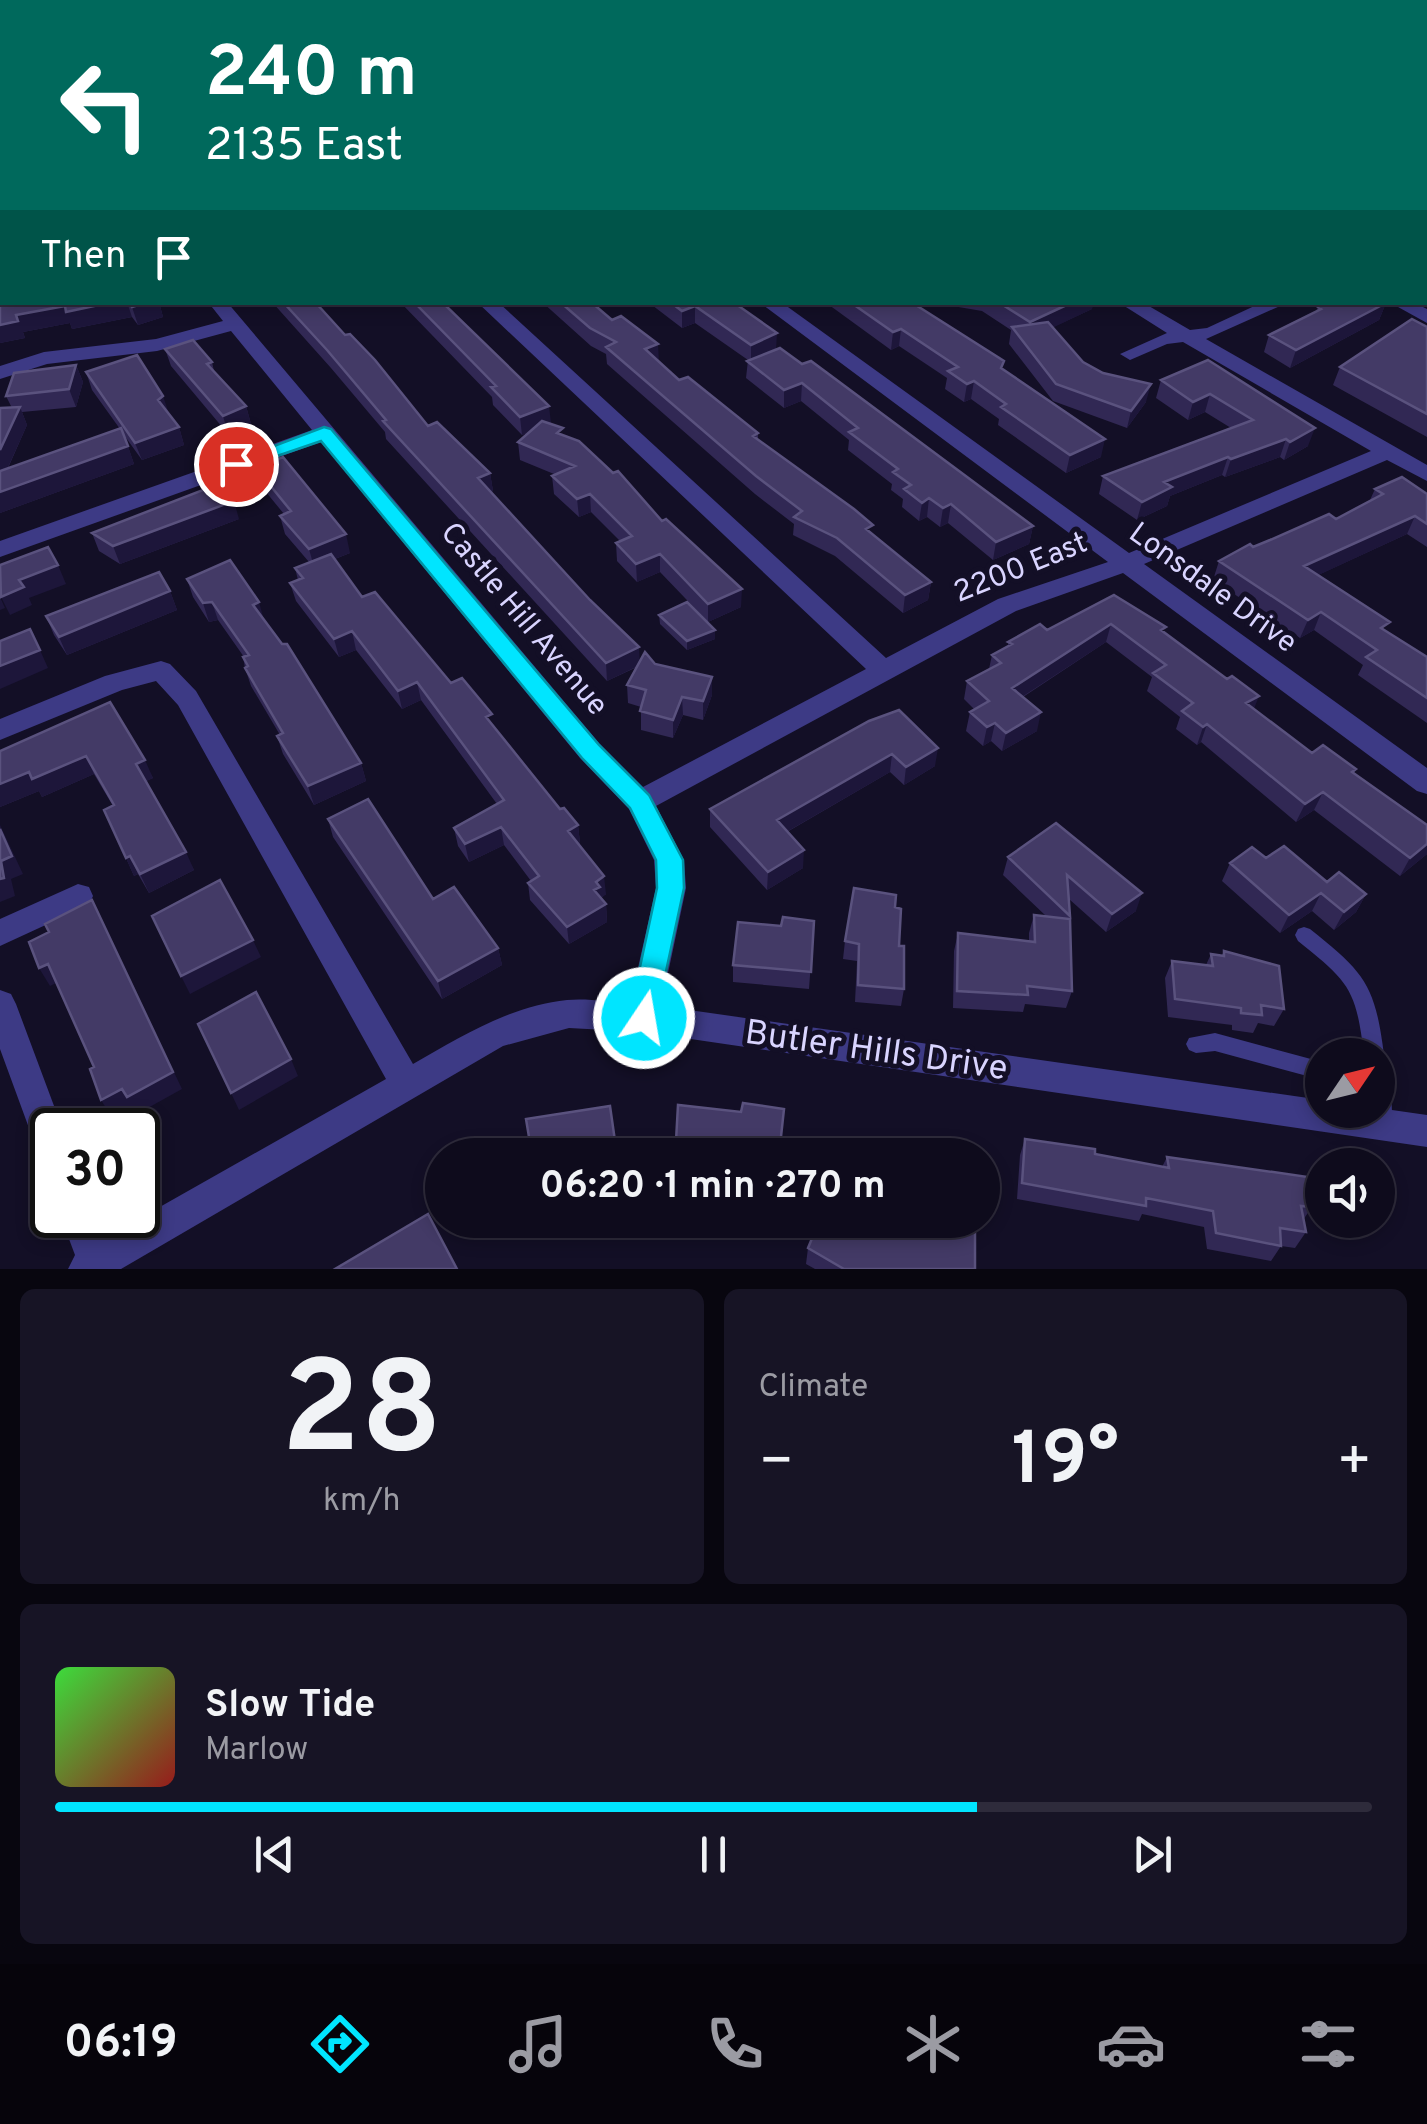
<!DOCTYPE html>
<html lang="en">
<head>
<meta charset="utf-8">
<style>
	:root { --surface:#0e0b1c; --page:#171425; --text:#f1f3f6; --muted:#9b9ba3; --line:#2e2b3b; --accent:#00e5ff }
	body { margin:0; font-family:Overpass,sans-serif; background:var(--page); color:var(--text); height:100vh; display:flex; flex-direction:column; font-size:38px; white-space:nowrap }
	* { box-sizing:border-box; margin:0 }
	p { font-size:32px; color:var(--muted) }
	.icon { flex:none; width:55px; height:55px; fill:none; stroke:currentColor; stroke-width:2; stroke-linecap:round; stroke-linejoin:round }
	.map { position:relative; height:1269px; overflow:hidden }
	.sheet { display:flex; flex-direction:column; gap:20px; padding:20px; background:#08060f; flex:1 }
	.sheet>* { flex:none }
	.top-card { position:absolute; left:0px; top:0px; width:1428px; height:305px; box-shadow:0 5px 15px #0003,0 0 0 2px var(--line); background:#00695c; color:#fff; overflow:hidden }
	.needle { width:65px; rotate:55deg }
	.tools { position:absolute; left:1305px; top:1038px; display:grid; gap:20px }
	.tools a { display:grid; place-items:center; width:90px; height:90px; border-radius:50%; background:var(--surface); box-shadow:0 5px 15px #0003,0 0 0 2px var(--line); font-size:50px }
	.speed { position:absolute; left:30px; top:1108px; display:flex; gap:20px; font-size:50px; font-weight:700; text-align:center }
	.speed>* { display:grid; place-content:center; width:130px; height:130px; border-radius:50%; background:var(--surface); box-shadow:0 5px 15px #0003,0 0 0 2px var(--line); line-height:1 }
	.speed .limit { border:5px solid #111; border-radius:15px; background:#fff; color:#111 }
	.pin { position:absolute; display:grid; place-items:center; width:85px; height:85px; color:#fff; margin:-42px; border:5px solid #fff; border-radius:50%; box-shadow:0 2px 10px #0007 }
	.me { position:absolute; width:110px; margin:-55px; rotate:12deg; stroke-linejoin:round; filter:drop-shadow(0 0 8px #0008) }
	.turn { display:flex; align-items:center; gap:35px; height:210px; padding:0 40px; font-size:45px }
	.turn .icon { width:130px; height:130px; stroke-width:2.5 }
	.turn b { display:block; font-size:70px; line-height:85px }
	.then { display:flex; align-items:center; height:95px; padding:0 40px; background:#0003; gap:20px; font-size:38px }
	.big { font-size:75px; font-weight:700; line-height:1.1 }
	.sheet .tile { flex:1; display:flex; flex-direction:column; justify-content:center; gap:15px; min-width:0; padding:0 35px; border-radius:15px; background:var(--page) }
	.sheet .dial { align-items:center; gap:0 }
	.dial b { font-size:130px; line-height:1 }
	.song { display:flex; align-items:center; gap:30px }
	.cover { width:120px; height:120px; border-radius:15px; background:linear-gradient(135deg,hsl(120 70% 55%),hsl(0 70% 35%)) }
	.played { height:10px; border-radius:5px; background:linear-gradient(90deg,var(--accent) 70%,var(--line) 70%) }
	.keys { display:flex; justify-content:space-around; direction:ltr }
	.heat { display:flex; justify-content:space-between; align-items:center; font-size:55px; direction:ltr }
	.sheet .tiles { flex:1; display:grid; gap:20px; grid-template-columns:1fr 1fr }
	.tile:last-child { grid-column:span 2 }
	.trip { position:absolute; left:425px; top:1138px; width:575px; height:100px; border-radius:50px; background:var(--surface); box-shadow:0 5px 15px #0003,0 0 0 2px var(--line); font-weight:700; line-height:100px; text-align:center }
	.menu { display:flex; height:160px; justify-content:space-around; align-items:center; background:#06040b; color:var(--muted) }
	.menu .icon { width:70px; height:70px }
	.menu .active { color:var(--accent) }
	.menu b { font-size:45px; color:var(--text) }
	.map>svg:first-child { display:block }
	.lines { fill:none; stroke-linecap:round; stroke-linejoin:round }
	.service { fill:#3d3a85; fill-rule:evenodd }
	.minor { fill:#3d3a85; fill-rule:evenodd }
	.secondary { fill:#6f6bff; fill-rule:evenodd }
	.primary { fill:#c25bff; fill-rule:evenodd }
	.wall { fill:#312854 }
	.shaded-wall { fill:#1d163a }
	.building { fill:#433a66; stroke:#5a527e; stroke-width:2.5 }
	.route { fill:#00e5ff; stroke:#0095a6; stroke-width:2.5 }
	.labels { text-anchor:middle; dominant-baseline:central; stroke-width:10; stroke-linejoin:round; paint-order:stroke }
	.street-label { font-size:30px; fill:#d9d4ff; stroke:#130f26 }
	.near-street-label { font-size:35px; fill:#d9d4ff; stroke:#130f26 }
</style>
</head>
<body>
<div class="map">
<svg width="1427" height="1269" viewBox="0 0 1427 1269">
	<rect width="100%" height="100%" fill="#130f26"/>
	<g class="lines">
		<path class="service" d="M84 0H92L90 2H82Z
			M294 0H306L308 2H298Z
			M1304 927 1310 929C1365 973 1375 984 1384 1055L1381 1061 1378 1063V1055H1364C1356 988 1349 982 1298 941L1295 935 1298 929Z
			M1215 1033 1322 1062V1080L1215 1051 1196 1053 1189 1050 1186 1044 1189 1038Z
			M1378 1074 1385 1076C1391 1090 1395 1115 1389 1129L1382 1132 1375 1129 1371 1110H1378Z"/>
		<path class="minor" d="M709 0H726L728 2H711Z
			M935 0H952L954 2H937Z
			M1425 110 1427 111V121L1425 120Z
			M208 302H227L600 744 643 787 866 669 477 302H498L886 658 998 599 1108 562 759 302H781L1129 553 1371 451 1183 342 1167 344 1130 360 1120 354 1167 333 1118 302H1142L1190 330 1207 328 1263 302H1289L1206 339 1427 465V481L1387 460 1144 564 1427 768V794L1417 791 1123 573 1016 611 656 806 684 860 686 888 661 1006 1322 1100V1110L1378 1108 1427 1115V1147L643 1032 569 1028 503 1046 121 1269H68L75 1255 60 1215H96L105 1238 386 1079 178 705 156 681 122 690 0 740V719L105 676 161 661 170 664 196 691 413 1064C462 1036 510 1006 567 1000 587 998 610 1002 630 1003L656 888 654 860 629 809 580 758 321 442 0 557V541L312 430 231 331 157 351 47 364 0 379V366L44 352 156 339 223 321Z
			M1389 302H1413L1427 309V323Z
			M78 884 89 887 93 896 89 905 0 946V919Z
			M0 990 11 994 16 1004 63 1130H52V1163L40 1158 0 1049Z"/>
		<path class="secondary" d="M0 106 2 107V118L0 117Z"/>
		<path class="primary" d="M2 153V164L0 165V154Z"/>
	</g>
	<path class="wall" d="M173 0H211L213 2H179Z
		M756 0H943L942 2H761Z
		M986 0H1046L1049 2H989Z
		M1060 0H1427V100L1425 99V2H1066Z
		M0 289 2 302H159L163 317 138 325 132 317 72 329 70 323 23 332 25 338 0 343Z
		M272 302H315L428 426 490 473 493 491 491 492 640 661 655 664 712 695 703 720 683 715 673 738 641 730V707L628 703 627 685 637 667 607 681 386 439 385 432 331 368Z
		M400 302H442L550 424 741 607 708 622 660 572 637 582 617 561 616 543 620 541 591 512 579 517 554 494 552 476 554 474 520 460 518 442 529 432 522 435 493 405 492 397Z
		M542 302H591L679 380 758 433V440L931 582 928 600 903 613 835 556 793 535 794 524 755 494 607 364 606 354 591 346Z
		M648 302H733L776 349 1033 526 1029 544 993 560 948 523 940 527 927 517 919 521 902 507 903 499 891 490 892 484 848 450 849 440 801 401 784 408 746 378 748 360 695 323 682 328Z
		M825 302H911L1003 370 1101 457 1066 473 998 425 999 419 971 399 964 402 945 389 947 378 899 346 891 350Z
		M929 302H1093L1092 309 1053 327 1083 362 1146 402 1127 428 1053 401 1009 344 1011 330 982 311Z
		M1386 303 1379 320 1290 368 1264 352 1269 335 1316 311 1318 307Z
		M1427 327V437L1333 385 1340 367Z
		M165 349 212 362 214 371 246 406 251 424 228 434 171 366Z
		M1208 360 1308 446 1284 460 1280 457 1225 477 1222 475 1170 496 1167 506 1137 520 1099 494 1103 476 1231 428 1205 412 1188 420 1156 398 1161 380Z
		M76 365 83 382 76 407 22 412 27 425 8 468 120 429 92 390 86 372 169 414 179 427 184 445 142 460 124 435 134 464 0 513V408H12L6 396Z
		M256 468 350 553 335 559 362 597 451 683 494 727 560 809 578 825 580 843 579 844 606 894 601 898 606 904 607 922 569 944 530 900 528 883 531 881 504 845 469 862 458 846 454 828 497 804 421 700 402 709 356 650 339 657 296 601 290 583 298 580 295 568 309 562 285 534 280 516 284 514 261 486Z
		M1375 489 1427 494V547L1407 534 1318 575 1386 631 1427 657V723L1358 675 1363 665 1314 630 1300 638 1213 580 1219 561 1253 547 1336 519 1370 500Z
		M239 519 120 564 99 551 92 533Z
		M187 579 264 620 361 763 366 781 314 805 283 754 277 736 280 735 251 686 245 668 243 657H244L218 620 209 622 193 597Z
		M170 591 177 610 67 655 54 635 46 616Z
		M1114 595 1164 633 1254 709 1312 753 1356 769 1354 773 1427 825V854L1400 876 1314 810 1296 822 1201 742 1197 745 1176 729 1180 717 1147 691 1152 677 1106 642 1023 697 1037 731 1002 751 991 741 983 746 966 731 970 712 975 710 964 699 967 681 989 669 992 655 1008 646V642L1047 630Z
		M659 615 715 639 687 650 660 624Z
		M110 702 153 778 146 781 194 870 149 893 138 874 134 876 126 858 113 806 94 774 42 797 39 791 0 807V751Z
		M869 721 935 766 904 785 890 772 787 832 803 868 767 890 710 827V809Z
		M328 819 498 948 502 965 442 999 333 837Z
		M1056 823 1136 911 1106 932 1069 899 1072 991 1066 1008 1025 1004 1023 1012 953 1008 954 951 958 933 1029 941V933L1034 915 1046 916 1003 875 1008 857Z
		M1266 858 1327 882 1366 894 1356 912 1334 930 1312 911 1280 933 1222 881 1230 863Z
		M895 907 904 989 901 1006 855 1002 857 961 843 959 845 941Z
		M814 921 809 989 733 982V965L781 926Z
		M1224 951 1284 1009 1274 1026 1258 1023 1253 1033 1232 1030V1025L1168 1017 1165 978 1172 961 1206 965 1211 954 1222 955Z
		M1025 1139 1162 1167 1167 1157 1312 1207 1303 1220 1306 1232 1295 1248 1281 1246 1271 1261 1207 1249 1204 1227 1142 1214 1139 1221 1017 1199 1020 1155Z
		M676 1141 779 1155H676Z
		M942 1224 975 1269H815L806 1264 808 1248 830 1230Z"/>
	<path class="shaded-wall" d="M140 0H173L167 2H133Z
		M2 47V62L0 63V48Z
		M113 302H127L132 317 72 329 70 323 23 332 25 338 0 343V325L16 315 65 306Z
		M148 302H159L163 317 138 325 132 307Z
		M1073 302H1093L1092 309 1027 340 1030 322Z
		M1386 303 1379 320 1290 368 1296 350Z
		M695 306V323L682 328V311Z
		M901 329 899 346 891 350 893 332Z
		M777 333 776 351 751 362V345Z
		M658 344 659 362 645 349Z
		M76 365 83 382 76 407 69 389Z
		M974 381 971 399 964 402 967 384Z
		M802 383 801 401 784 408V390Z
		M1151 384 1146 402 1127 428 1131 411Z
		M1210 394 1205 412 1188 420 1193 402Z
		M163 396 169 414 158 400Z
		M246 406 251 424 228 434 223 416Z
		M549 406 551 423 522 435 520 417Z
		M20 407 27 425 0 485V450Z
		M179 427 184 445 142 460 135 443Z
		M1315 428 1308 446 1284 460 1290 442Z
		M1105 439 1101 457 1066 473 1070 455Z
		M1286 439 1280 457 1225 477 1231 459Z
		M128 446 134 464 0 513V492Z
		M1228 457 1222 475 1170 496 1167 506 1137 520 1142 502 1164 482Z
		M490 473 493 491 481 496 478 478Z
		M590 494 591 512 579 517 577 499Z
		M929 498 927 517 919 521 922 503Z
		M234 501 239 519 120 564 113 546Z
		M951 504 948 523 940 527 943 508Z
		M1415 516 1407 534 1297 585 1304 566Z
		M1033 526 1029 544 993 560 996 542Z
		M346 534 350 553 314 567 309 549Z
		M660 554V572L637 582 636 564Z
		M58 565 66 584 29 598 32 605 10 615 1 597 19 580Z
		M931 582 928 600 903 613 905 595Z
		M742 589 741 607 708 622V604Z
		M170 591 177 610 67 655 59 637Z
		M0 597 5 608 0 610Z
		M212 602 218 620 209 622 203 603Z
		M259 602 264 620 253 605Z
		M1321 612 1314 630 1300 638 1308 620Z
		M1111 624 1106 642 1008 706 1012 688Z
		M715 630V639L687 650V641Z
		M352 631 356 650 339 657 334 639Z
		M639 647 640 665 607 681 606 663Z
		M40 650 48 668 0 689V666Z
		M712 677V695L703 720V701Z
		M417 682 421 700 402 709 398 691Z
		M1259 696 1252 714 1246 703Z
		M682 697 683 715 673 738V720Z
		M1041 712 1037 731 1002 751 1006 733Z
		M995 723 991 741 983 746 987 727Z
		M1207 724 1201 742 1197 745 1203 727Z
		M938 748 935 766 904 785 906 767Z
		M892 754 890 772 776 838 777 820Z
		M86 756 94 774 42 797 39 791 0 807V784L29 772Z
		M145 760 153 778 145 782 136 764Z
		M361 763 366 781 314 805 308 786Z
		M1323 792 1314 810 1296 822 1305 804Z
		M0 825 23 874 11 879 15 896 0 902Z
		M578 825 580 843 570 848 568 831Z
		M501 827 504 845 469 862 465 844Z
		M1427 844V854L1400 876 1410 858Z
		M804 850 803 868 767 890 768 872Z
		M186 852 194 870 149 893 140 874Z
		M130 856 138 874 134 876 126 858Z
		M604 876 606 894 601 898 594 890 596 882Z
		M1142 893 1136 911 1106 932 1112 914Z
		M1321 893 1312 911 1280 933 1289 915Z
		M1366 894 1356 912 1334 930 1344 912Z
		M92 900 182 1089 137 1114 132 1106 111 1116 101 1100Z
		M606 904 607 922 569 944 567 927Z
		M253 940 261 957 190 994 181 976Z
		M498 948 502 965 442 999 438 981Z
		M48 964 58 982 50 986 39 968Z
		M291 1059 298 1076 239 1110 231 1093Z"/>
	<path class="building" d="M42 0H55L56 2H26Z
		M101 0H140L133 2H98Z
		M363 0H706L710 2H353Z
		M785 0H930L935 2H790Z
		M1003 0H1046L1049 2H1006Z
		M1097 0H1427V83L1425 82V2H1103Z
		M2 6V47L0 48V7Z
		M1427 142V209L1425 210V143Z
		M2 284V302H113L66 312 65 306 16 315 18 321 0 325V289Z
		M128 302H148L132 307Z
		M283 302H315L345 335 350 334 375 360 428 426 437 422 490 473 478 478 590 600 639 647 606 663 383 421 386 420 327 350Z
		M414 302H442L549 406 520 417 491 387 496 386Z
		M560 302H591L612 320 621 316 658 344 645 349 679 380 688 377 758 433 753 436 854 509 873 525 866 529 931 582 905 595 837 538 794 517 802 511 756 476 606 347 616 342 590 328Z
		M670 302H733L777 333 751 345 695 306 682 311Z
		M850 302H911L1004 361 1001 368 1105 439 1070 455 1001 407 1006 404 974 381 967 384 948 371 958 367 901 329 893 332Z
		M998 302H1073L1030 322Z
		M1328 302 1386 303 1296 350 1269 335 1321 309 1318 307Z
		M1412 319 1427 327V414L1340 367Z
		M1048 322 1083 362 1103 373 1151 384 1131 411 1056 384 1012 327Z
		M193 340 212 362 207 364 246 406 223 416 165 349Z
		M780 348 802 364 811 361 1033 526 996 542 951 504 943 508 929 498 922 503 904 489 911 485 893 472 898 469 849 432 858 428 802 383 784 390 747 361Z
		M137 355 163 396 158 400 179 427 135 443 86 372Z
		M1208 360 1315 428 1290 442 1286 439 1231 459 1228 457 1164 482 1172 487 1142 502 1103 476 1253 420 1210 394 1193 402 1161 380Z
		M76 365 69 389 6 396 14 373Z
		M20 407 0 450V408Z
		M542 421 563 428 557 433 579 441 613 473 618 471 662 521 666 519 742 589 708 604 660 554 636 564 616 543 632 536 590 494 577 499 552 476 575 466 518 442Z
		M121 428 128 446 0 492V471Z
		M283 457 346 534 309 549 280 516 291 511 256 468Z
		M1402 477 1427 494V524L1415 516 1304 566 1390 622 1381 628 1427 657V698L1366 657 1377 650 1321 612 1308 620 1219 561 1250 544 1253 547 1270 540 1329 514 1336 519 1383 494 1375 489Z
		M221 483 234 501 113 546 92 533Z
		M48 547 58 565 19 580 24 587 1 597 0 565Z
		M331 554 362 597 375 592 451 683 462 678 492 714 486 717 560 809 564 808 578 825 568 831 604 876 596 882 600 887 594 890 606 904 567 927 528 883 539 876 501 827 465 844 454 828 504 800 417 682 398 691 352 631 334 639 290 583 303 578 295 568Z
		M230 560 259 602 253 605 282 644H287L361 763 308 786 277 736 283 733 245 668 248 666 243 657 249 655 212 602 203 603 187 579Z
		M159 572 170 591 59 637 46 616Z
		M1114 595 1166 627 1161 630 1227 679 1232 676 1259 696 1246 703 1312 753 1323 745 1356 769 1352 772 1427 825V844L1410 858 1323 792 1305 804 1207 724 1203 727 1182 711 1193 703 1153 673 1166 665 1111 624 1012 688 1041 712 1006 733 995 723 987 727 970 712 989 701 967 681 1001 663 992 655 1012 644 1008 642 1040 624 1047 630Z
		M687 602 715 630 687 641 659 615Z
		M30 629 40 650 0 666V641Z
		M645 652 655 664 712 677 703 701 682 697 673 720 640 711 646 690 627 685Z
		M110 702 145 760 136 764 186 852 140 874 130 856 126 858 104 810 114 805 86 756 32 779 29 772 0 784V751Z
		M899 710 938 748 906 767 892 754 777 820 804 850 768 872 710 809 869 721Z
		M368 799 433 899 454 887 498 948 438 981 328 819Z
		M1056 823 1142 893 1112 914 1067 875 1070 916 1008 857Z
		M0 829 12 856 1 861 4 878 0 879Z
		M1284 846 1327 882 1339 872 1366 894 1344 912 1321 893 1289 915 1230 863 1252 847 1266 858Z
		M220 880 253 940 181 976 152 916Z
		M854 888 896 895 895 907 901 909 899 946H904V989L858 985 859 944 845 941Z
		M92 900 173 1072 127 1097 122 1089 101 1100 90 1069 94 1067 48 964 39 968 29 942 49 932 45 924Z
		M1034 915 1070 919 1072 991 1027 986 1028 995 957 991 958 933 1035 942Z
		M783 917 814 921 811 972 733 965 738 922 781 926Z
		M1224 951 1279 966 1284 1009 1261 1005 1262 1015 1241 1013V1008L1175 999 1172 961 1213 966 1211 954 1224 956Z
		M256 992 291 1059 231 1093 198 1024Z
		M743 1103 784 1109 779 1155H701L702 1145 676 1141 678 1105 741 1112Z
		M610 1106 617 1155H532L526 1119Z
		M1025 1139 1095 1149V1154L1169 1168 1167 1157 1308 1177 1312 1207 1301 1206 1306 1232 1280 1228 1281 1246 1216 1233 1213 1211 1146 1198V1206L1022 1183Z
		M428 1214 457 1269H335Z
		M835 1220H943L942 1224 975 1228V1269H844L808 1248 818 1224 830 1230Z"/>
	<path class="route" d="M324 427 331 429 599 745 649 795 683 860 684 888 654 1027 644 1031 633 1027 629 1018 657 888 656 860 630 808 582 758 321 441 236 470 227 464Z"/>
	<g class="labels">
		<g class="street-label">
			<text transform="translate(1021 569) rotate(-22)">2200 East</text>
			<text transform="translate(1212 589) rotate(36)">Lonsdale Drive</text>
			<text transform="translate(523 620) rotate(50)">Castle Hill Avenue</text>
		</g>
		<g class="near-street-label">
			<text transform="translate(876 1052) rotate(8)">Butler Hills Drive</text>
		</g>
	</g>
</svg>
<div class="tools">
<a><svg class="needle" viewBox="-14 -14 28 28"><path d="M0-13l5 13h-10z" fill="#e53935"/><path d="M0 13l5-13h-10z" fill="#9b9ba3"/></svg></a>
<a><svg class="icon" aria-label="sound" viewBox="0 0 24 24"><path d="M4 9h4l5-4v14l-5-4H4zM17 9q2 3 0 6"/></svg></a>
</div>
<div class="speed"><div class="limit">30</div></div>
<div class="pin" style="left:236px;top:464px;background:#d93025"><svg class="icon" aria-label="arrive" viewBox="0 0 24 24"><path d="M6 21V4h12l-3 4 3 4H6"/></svg></div>
<svg class="me" style="left:644px;top:1018px" viewBox="-20 -20 40 40"><circle r="17" fill="#00e5ff" stroke="#fff" stroke-width="3"/><path d="M0-11L8 9 0 5-8 9z" fill="#fff"/></svg>
<div class="trip">06:20 · 1 min · 270 m</div>
<div class="top-card">
<div class="turn"><svg class="icon" aria-label="left" viewBox="0 0 24 24"><path d="M17 20v-9H6M10 6l-5 5 5 5"/></svg><div><b>240 m</b>2135 East</div></div>
<div class="then">Then<svg class="icon" aria-label="arrive" viewBox="0 0 24 24"><path d="M6 21V4h12l-3 4 3 4H6"/></svg></div>
</div>
</div>
<section class="sheet">
<div class="tiles">
<div class="tile dial"><b>28</b><p>km/h</p></div>
<div class="tile"><p>Climate</p>
<div class="heat"><a>−</a><b class="big">19°</b><a>+</a></div>
</div>
<div class="tile">
<div class="song"><i class="cover"></i><div><b>Slow Tide</b><p>Marlow</p></div></div>
<div class="played"></div>
<div class="keys"><svg class="icon" aria-label="previous" viewBox="0 0 24 24"><path d="M18 5L8 12l10 7zM5 5v14"/></svg><svg class="icon" aria-label="pause" viewBox="0 0 24 24"><path d="M8 5v14M16 5v14"/></svg><svg class="icon" aria-label="next" viewBox="0 0 24 24"><path d="M6 5l10 7-10 7zM19 5v14"/></svg></div>
</div>
</div>
</section>
<nav class="menu">
<b>06:19</b>
<svg class="icon active" aria-label="directions" viewBox="0 0 24 24"><path d="M12 3l9 9-9 9-9-9zM9 14v-3h6M13 9l2 2-2 2"/></svg>
<svg class="icon" aria-label="music" viewBox="0 0 24 24"><path d="M9 18V5l10-2v13"/><circle cx="6" cy="18" r="3"/><circle cx="16" cy="16" r="3"/></svg>
<svg class="icon" aria-label="phone" viewBox="0 0 24 24"><path d="M5 4h4l2 5-3 2q2 4 5 5l2-3 5 2v4C11 20 4 13 5 4z"/></svg>
<svg class="icon" aria-label="climate" viewBox="0 0 24 24"><path d="M12 3v18M4 7l16 10M4 17L20 7"/></svg>
<svg class="icon" aria-label="car" viewBox="0 0 24 24"><path d="M5 17H2v-5l4-1 3-4h7l3 4 3 1v5h-3M9 17h6M6 11h13"/><circle cx="7" cy="17" r="2"/><circle cx="17" cy="17" r="2"/></svg>
<svg class="icon" aria-label="filters" viewBox="0 0 24 24"><path d="M4 7h16M4 17h16"/><circle cx="9" cy="7" r="2"/><circle cx="15" cy="17" r="2"/></svg>
</nav>
</body>
</html>
